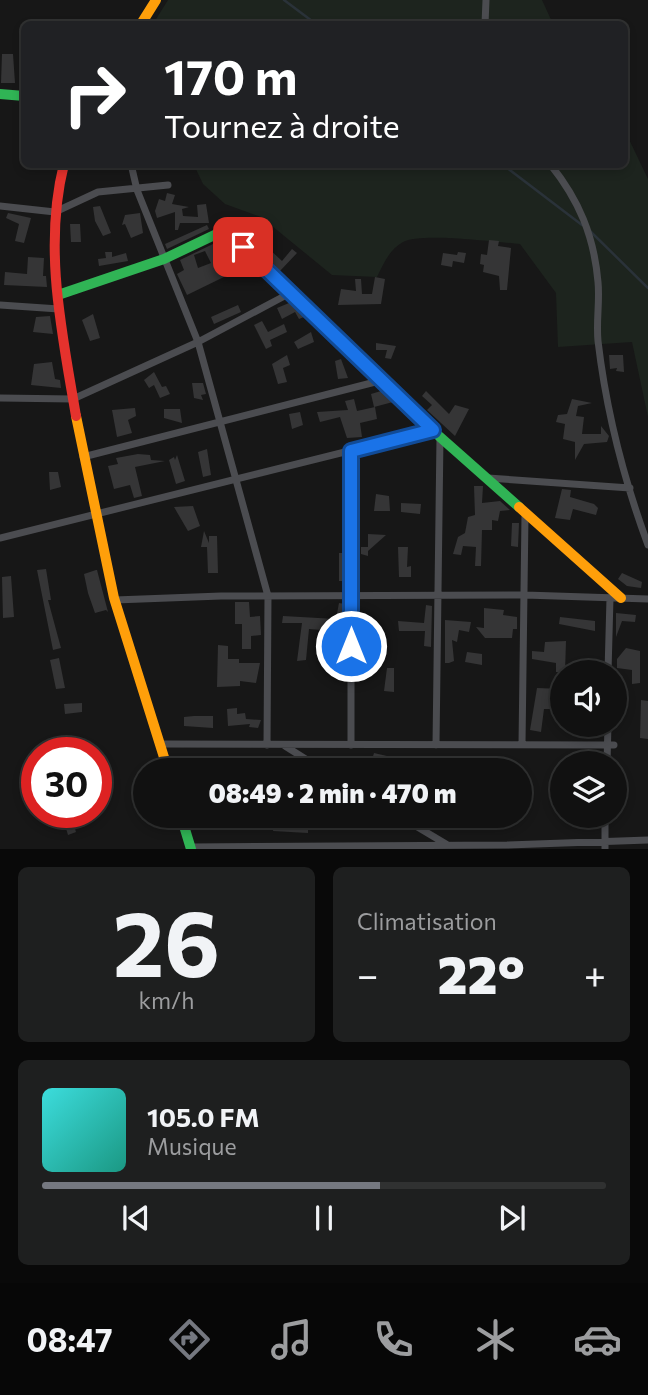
<!DOCTYPE html>
<html lang="fr">
<head>
<meta charset="utf-8">
<style>
	:root { --surface:#111; --page:#1e1f1f; --text:#f1f3f6; --muted:#9c9d9f; --line:#303131; --accent:#757880 }
	body { margin:0; font-family:Commissioner,sans-serif; background:var(--page); color:var(--text); height:100vh; display:flex; flex-direction:column; font-size:26px; white-space:nowrap }
	* { box-sizing:border-box; margin:0 }
	p { font-size:23px; color:var(--muted) }
	.icon { flex:none; width:38px; height:38px; fill:none; stroke:currentColor; stroke-width:2; stroke-linecap:round; stroke-linejoin:round }
	.map { position:relative; height:849px; overflow:hidden }
	.panel { display:flex; flex-direction:column; gap:18px; padding:18px; background:#090909; flex:1 }
	.panel>* { flex:none }
	.banner { position:absolute; left:21px; top:21px; width:607px; height:147px; border-radius:10px; box-shadow:0 4px 10px #0003,0 0 0 2px var(--line); background:#202124; color:#fff; overflow:hidden }
	.controls { position:absolute; left:550px; top:660px; display:grid; gap:14px }
	.controls a { display:grid; place-items:center; width:77px; height:77px; border-radius:50%; background:var(--surface); box-shadow:0 4px 10px #0003,0 0 0 2px var(--line); font-size:35px }
	.speed { position:absolute; left:21px; top:737px; display:flex; gap:14px; font-size:35px; font-weight:700; text-align:center }
	.speed>* { display:grid; place-content:center; width:91px; height:91px; border-radius:50%; background:var(--surface); box-shadow:0 4px 10px #0003,0 0 0 2px var(--line); line-height:1 }
	.speed .limit { border:10px solid #d22; background:#fff; color:#111 }
	.pin { position:absolute; display:grid; place-items:center; width:60px; height:60px; color:#fff; margin:-30px; border-radius:14px; box-shadow:0 4px 10px #0006 }
	.me { position:absolute; width:77px; margin:-38px; rotate:0deg; stroke-linejoin:round; filter:drop-shadow(0 0 5px #0008) }
	.turn { display:flex; align-items:center; gap:24px; height:147px; padding:0 28px; font-size:32px }
	.turn .icon { width:91px; height:91px; stroke-width:2.5 }
	.turn b { display:block; font-size:49px; line-height:60px }
	.big { font-size:52px; font-weight:800; line-height:1.1 }
	.panel .card { flex:1; display:flex; flex-direction:column; justify-content:center; gap:10px; min-width:0; padding:0 24px; border-radius:10px; background:var(--page) }
	.panel .dial { align-items:center; gap:0 }
	.dial b { font-size:91px; line-height:1 }
	.song { display:flex; align-items:center; gap:21px }
	.cover { width:84px; height:84px; border-radius:10px; background:linear-gradient(135deg,hsl(180 70% 55%),hsl(170 70% 35%)) }
	.played { height:7px; border-radius:4px; background:linear-gradient(90deg,var(--accent) 60%,var(--line) 60%) }
	.keys { display:flex; justify-content:space-around; direction:ltr }
	.heat { display:flex; justify-content:space-between; align-items:center; font-size:38px; direction:ltr }
	.panel .tiles { flex:1; display:grid; gap:18px; grid-template-columns:1fr 1fr }
	.card:last-child { grid-column:span 2 }
	.trip { position:absolute; left:133px; top:758px; width:399px; height:70px; border-radius:35px; background:var(--surface); box-shadow:0 4px 10px #0003,0 0 0 2px var(--line); font-weight:800; line-height:70px; text-align:center }
	.tab-bar { display:flex; height:112px; justify-content:space-around; align-items:center; background:#070707; color:var(--muted) }
	.tab-bar .icon { width:49px; height:49px }
	.tab-bar .current { color:var(--accent) }
	.tab-bar b { font-size:32px; color:var(--text) }
	.map>svg:first-child { display:block }
	.green { fill:#1d241e }
	.lines { fill:none; stroke-linecap:round; stroke-linejoin:round }
	.stream { stroke:#2a3239; stroke-width:2.5 }
	.building { fill:#353536; fill-rule:evenodd }
	.street { stroke:#4b4c50; stroke-width:7 }
	.fast { stroke:#30b455; stroke-width:10 }
	.slow { stroke:#ff9f0a; stroke-width:10 }
	.jam { stroke:#e5322d; stroke-width:10 }
	.route-casing { stroke:#114b97; stroke-width:18 }
	.route { stroke:#1a73e8; stroke-width:12 }
</style>
</head>
<body>
<div class="map">
<svg width="648" height="849" viewBox="0 0 648 849">
	<rect width="100%" height="100%" fill="#171717"/>
	<path class="green" d="M168 0H542L553 24H153Z
		M625 131 648 179V417L632 342 558 347 556 293 520 244C497 242 420 232 403 242 389 250 384 263 377 277L332 275 261 217 225 204 203 184 194 165 625 164Z"/>
	<g class="lines">
		<path class="stream" d="M284 0 316 24
			M502 164 582 225
			M590 231 648 288"/>
	</g>
	<path class="building" d="M2 54H13L15 83H1Z
		M167 193 175 195 172 204 189 207 182 209 183 216 198 217 197 205 206 204 209 223H180L178 230H175V212L157 218 155 211 159 199 165 201Z
		M100 206 111 233 103 236 95 221 93 207Z
		M8 213 31 218 24 243 15 241 19 224 6 218Z
		M140 213 143 233 131 238 125 224 122 225 125 215Z
		M70 224H80L81 242H71Z
		M207 225 209 229 167 249 165 244Z
		M489 240 499 241 498 246 511 248 507 290H500L499 276 483 272 484 265 480 264 481 254 487 255Z
		M213 244 221 270 225 268 228 275 187 295 177 274 184 270 180 260ZM205 251 211 263 198 268 194 255Z
		M268 248 282 261 292 249 297 253 280 271 263 253Z
		M105 252H112V257L126 253 128 261 99 266 98 259 106 258Z
		M458 252 466 253 464 263 453 261 452 267 441 265 443 253 457 255Z
		M28 257 44 258 43 276H46L47 287 4 285 5 272 27 274Z
		M375 277 385 279 381 304 338 305 341 289 356 291 355 279H361L362 294H372Z
		M289 303 304 317 299 319 295 312 282 319 277 308Z
		M238 305 241 312 214 324 211 317Z
		M93 314 100 338 90 341 82 320Z
		M50 316 53 334 33 332 36 317Z
		M262 321 268 332 284 324 287 332 270 340 272 346 266 349 254 325Z
		M311 332 314 342 298 349 294 342Z
		M376 343 396 346 391 359 385 358 387 350H376Z
		M287 355 290 365 283 368 287 382 278 384 272 364Z
		M609 355H623L624 372 616 371 617 368 610 369Z
		M341 359 348 378 338 379 335 361Z
		M52 362 55 379 60 380 61 388 31 385 34 364Z
		M154 372 162 387 166 386 170 394 160 398 154 385 149 388 144 380Z
		M192 383H203L206 394 201 395 203 400 194 398Z
		M381 391 393 402 374 407 371 394Z
		M426 391 449 414 455 405 469 409 455 436 427 410 432 405 422 396Z
		M354 399 357 411 375 407 377 419 360 423 362 437 347 438 340 417 320 422 317 412 348 410 345 401Z
		M572 399 592 403 578 406 576 416 584 417 582 434H601V426L609 436 607 442 584 444 575 460V442L563 439 565 424 556 422 558 415 567 414Z
		M135 408 136 416 128 420 132 433 117 437 112 410Z
		M164 409H180L182 423 164 418Z
		M300 412 303 425 292 429 289 414Z
		M207 449 211 475 203 477 198 452Z
		M138 454 150 455 151 460 165 461 135 467 142 496 134 498 130 485 114 489 108 466 118 464 116 458Z
		M177 455 185 481 176 484 169 460 174 457 175 460Z
		M49 472H58L61 487 50 490Z
		M474 486H483L482 503 500 501 510 510 500 511 498 521 492 520V530H482L481 566H475L476 547 463 546 461 555 453 554 458 537 465 533 468 517 475 515Z
		M562 489 571 490 570 497 594 504 598 508 596 515 573 509 570 520 555 518Z
		M376 494 389 496 390 511H374Z
		M401 503 421 504 420 514 401 512Z
		M193 506 200 526 188 531 174 507Z
		M512 523H519L518 547 511 546Z
		M204 531 209 543V536H217L218 573H208L207 547H201Z
		M368 534 386 535 368 551V556L361 554V547H368Z
		M398 547H408L407 567 411 566V577H399Z
		M339 553H345V581H339Z
		M46 569 51 600H48L61 648 53 650 37 570Z
		M96 570H97L108 612 106 610 95 613 88 593 84 574Z
		M622 573 642 582 641 588 627 586 618 579Z
		M11 576 14 617 3 618 2 577Z
		M235 602H249L250 617 260 616 261 635 251 636V649H242V624H235Z
		M339 603 345 604V632L309 629 306 660 297 661 302 623H282L283 616 336 619Z
		M426 605 432 606 431 647 424 646 425 631H399L398 621 424 623Z
		M484 608 504 610 503 615 517 617V629H513L512 638H485L476 627 484 628Z
		M616 613 636 615 635 622 622 621 616 637Z
		M560 617 595 621V631L559 624Z
		M445 620 471 622 469 632 459 630 457 642 452 640 454 661 449 663H445Z
		M566 641 565 672H556V663L532 659V651L544 652 545 642Z
		M218 645 228 646V659H239V663H260L256 683 240 681V686L217 687Z
		M626 648 640 651V683L632 684V670L617 668V659Z
		M467 652 482 654V665L465 662Z
		M59 658 65 688 56 689 50 660Z
		M387 668H394V692L384 691Z
		M537 688 562 689V709H544L541 732 530 730Z
		M641 700 648 701V739L640 738Z
		M82 703V712L65 714 64 704Z
		M237 708V714L245 713 246 719 261 720 258 728 249 727 250 724 228 726 227 709Z
		M194 716H213V728L184 726V717Z
		M374 753 404 760 401 770H369Z
		M70 813 76 832 68 835 62 815Z
		M274 824 308 828V833L273 831Z"/>
	<g class="lines">
		<path class="street" d="M485 24 486 0
			M131 164 137 190 198 342 268 596 267 745
			M550 164C579 200 594 236 598 282 600 301 596 321 598 341 606 409 624 480 648 545
			M0 206 55 212 98 192 168 185
			M0 305 59 309
			M0 398 73 399 198 342 292 292
			M351 451V745
			M83 457 383 380
			M488 478 630 488
			M0 538 433 430
			M115 600 221 596 525 595 648 599
			M608 672 610 598
			M160 744 614 745
			M522 744 525 515
			M436 745 440 437
			M285 746 323 770
			M607 763 608 724
			M399 816 446 844
			M191 847 507 845 648 840
			M605 849V816"/>
		<path class="fast" d="M0 94 24 96
			M58 295 164 259 225 230 440 437 519 507
			M181 816 191 849"/>
		<path class="slow" d="M141 24 156 0
			M76 416 114 598 168 770
			M519 507 621 598"/>
		<path class="jam" d="M64 164C43 247 62 333 76 416"/>
	</g>
	<g class="lines">
		<defs>
			<path id="route" d="M243 247 433 430 351 451V646"/>
		</defs>
		<use href="#route" class="route-casing"/>
		<use href="#route" class="route"/>
	</g>
</svg>
<div class="controls">
<a><svg class="icon" aria-label="sound" viewBox="0 0 24 24"><path d="M4 9h4l5-4v14l-5-4H4zM17 9q2 3 0 6"/></svg></a>
<a><svg class="icon" aria-label="layers" viewBox="0 0 24 24"><path d="M12 4l9 5-9 5-9-5zM3 14l9 5 9-5"/></svg></a>
</div>
<div class="speed"><div class="limit">30</div></div>
<div class="pin" style="left:243px;top:247px;background:#d93025"><svg class="icon" aria-label="arrive" viewBox="0 0 24 24"><path d="M6 21V4h12l-3 4 3 4H6"/></svg></div>
<svg class="me" style="left:351px;top:646px" viewBox="-20 -20 40 40"><circle r="17" fill="#1a73e8" stroke="#fff" stroke-width="3"/><path d="M0-11L8 9 0 5-8 9z" fill="#fff"/></svg>
<div class="trip">08:49 · 2 min · 470 m</div>
<div class="banner">
<div class="turn"><svg class="icon" aria-label="right" viewBox="0 0 24 24"><path d="M7 20v-9h11M14 6l5 5-5 5"/></svg><div><b>170 m</b>Tournez à droite</div></div>
</div>
</div>
<section class="panel">
<div class="tiles">
<div class="card dial"><b>26</b><p>km/h</p></div>
<div class="card"><p>Climatisation</p>
<div class="heat"><a>−</a><b class="big">22°</b><a>+</a></div>
</div>
<div class="card">
<div class="song"><i class="cover"></i><div><b>105.0 FM</b><p>Musique</p></div></div>
<div class="played"></div>
<div class="keys"><svg class="icon" aria-label="previous" viewBox="0 0 24 24"><path d="M18 5L8 12l10 7zM5 5v14"/></svg><svg class="icon" aria-label="pause" viewBox="0 0 24 24"><path d="M8 5v14M16 5v14"/></svg><svg class="icon" aria-label="next" viewBox="0 0 24 24"><path d="M6 5l10 7-10 7zM19 5v14"/></svg></div>
</div>
</div>
</section>
<nav class="tab-bar">
<b>08:47</b>
<svg class="icon current" aria-label="directions" viewBox="0 0 24 24"><path d="M12 3l9 9-9 9-9-9zM9 14v-3h6M13 9l2 2-2 2"/></svg>
<svg class="icon" aria-label="music" viewBox="0 0 24 24"><path d="M9 18V5l10-2v13"/><circle cx="6" cy="18" r="3"/><circle cx="16" cy="16" r="3"/></svg>
<svg class="icon" aria-label="phone" viewBox="0 0 24 24"><path d="M5 4h4l2 5-3 2q2 4 5 5l2-3 5 2v4C11 20 4 13 5 4z"/></svg>
<svg class="icon" aria-label="climate" viewBox="0 0 24 24"><path d="M12 3v18M4 7l16 10M4 17L20 7"/></svg>
<svg class="icon" aria-label="car" viewBox="0 0 24 24"><path d="M5 17H2v-5l4-1 3-4h7l3 4 3 1v5h-3M9 17h6M6 11h13"/><circle cx="7" cy="17" r="2"/><circle cx="17" cy="17" r="2"/></svg>
</nav>
</body>
</html>
